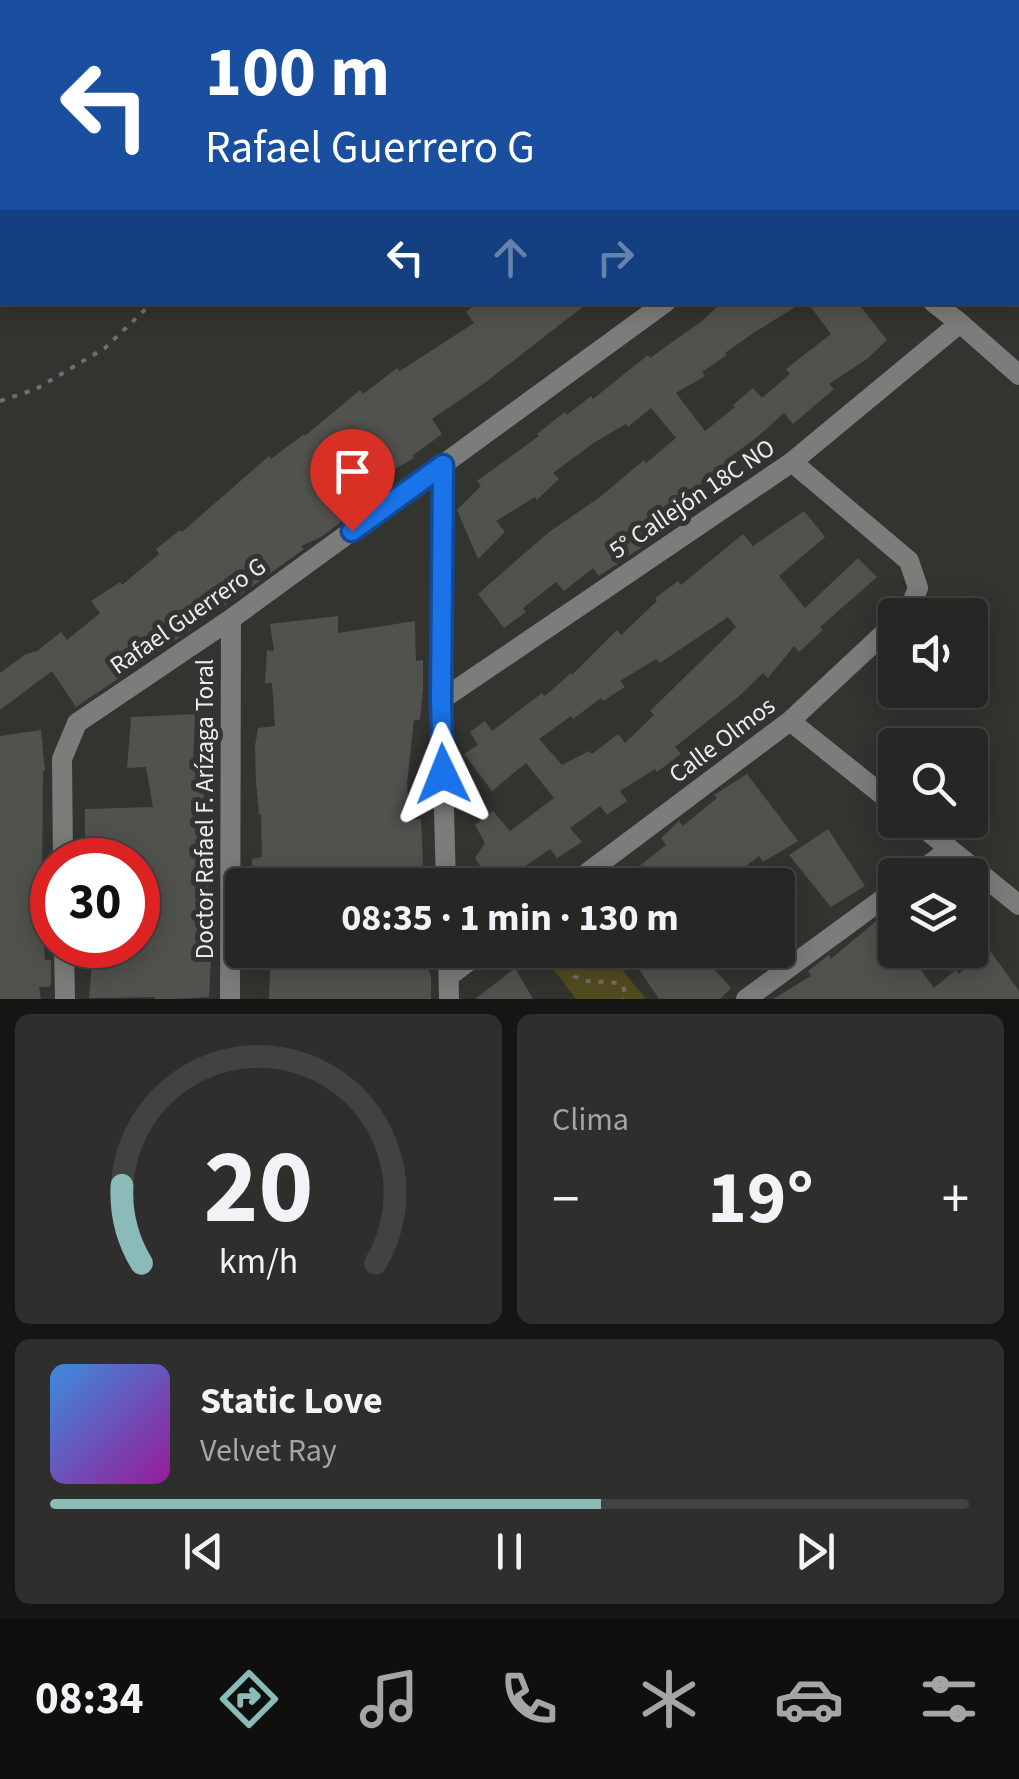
<!DOCTYPE html>
<html lang="es">
<head>
<meta charset="utf-8">
<style>
	:root { --surface:#262624; --page:#2e2e2c; --text:#f1f3f6; --muted:#a4a5a6; --line:#424341; --accent:#8bbbb9 }
	body { margin:0; font-family:"Source Sans 3",sans-serif; background:var(--page); color:var(--text); height:100vh; display:flex; flex-direction:column; font-size:38px; white-space:nowrap }
	* { box-sizing:border-box; margin:0 }
	p { font-size:32px; color:var(--muted) }
	.icon { flex:none; width:55px; height:55px; fill:none; stroke:currentColor; stroke-width:2; stroke-linecap:round; stroke-linejoin:round }
	.map { position:relative; height:999px; overflow:hidden }
	.side { display:flex; flex-direction:column; gap:15px; padding:15px; background:#151514; flex:1 }
	.side>* { flex:none }
	.banner { position:absolute; left:0px; top:0px; width:1020px; height:305px; box-shadow:0 5px 25px #0003,0 0 0 2px var(--line); background:#1a4fa0; color:#fff; overflow:hidden }
	.fabs { position:absolute; left:878px; top:598px; display:grid; gap:20px }
	.fabs a { display:grid; place-items:center; width:110px; height:110px; border-radius:10px; background:var(--surface); box-shadow:0 5px 25px #0003,0 0 0 2px var(--line); font-size:50px }
	.speed { position:absolute; left:30px; top:838px; display:flex; gap:20px; font-size:50px; font-weight:700; text-align:center }
	.speed>* { display:grid; place-content:center; width:130px; height:130px; border-radius:50%; background:var(--surface); box-shadow:0 5px 25px #0003,0 0 0 2px var(--line); line-height:1 }
	.speed .limit { border:15px solid #d22; background:#fff; color:#111 }
	.pin { position:absolute; display:grid; place-items:center; width:85px; height:85px; color:#fff; margin:-102px -42px; border-radius:50% 50% 50% 0; rotate:-45deg; box-shadow:0 0 10px #0007 }
	.pin .icon { rotate:45deg }
	.me { position:absolute; width:110px; margin:-55px; rotate:358deg; stroke-linejoin:round; filter:drop-shadow(0 0 8px #0008) }
	.turn { display:flex; align-items:center; gap:35px; height:210px; padding:0 40px; font-size:45px }
	.turn .icon { width:130px; height:130px; stroke-width:2.5 }
	.turn b { display:block; font-size:70px; line-height:85px }
	.lanes { display:flex; align-items:center; height:95px; padding:0 40px; background:#0003; justify-content:center; gap:50px; direction:ltr }
	.lanes .off { opacity:.35 }
	.big { font-size:75px; font-weight:700; line-height:1.1 }
	.side .widget { flex:1; display:flex; flex-direction:column; justify-content:center; gap:15px; min-width:0; padding:0 35px; border-radius:15px; background:var(--page) }
	.side .dial { align-items:center; gap:0 }
	.dial svg { height:260px; overflow:visible; fill:none; stroke:var(--line); stroke-width:7; stroke-linecap:round; text-anchor:middle }
	.dial text { fill:var(--text); stroke:none }
	.song { display:flex; align-items:center; gap:30px }
	.cover { width:120px; height:120px; border-radius:15px; background:linear-gradient(135deg,hsl(210 70% 55%),hsl(300 70% 35%)) }
	.played { height:10px; border-radius:5px; background:linear-gradient(90deg,var(--accent) 60%,var(--line) 60%) }
	.keys { display:flex; justify-content:space-around; direction:ltr }
	.heat { display:flex; justify-content:space-between; align-items:center; font-size:55px; direction:ltr }
	.side .tiles { flex:1; display:grid; gap:15px; grid-template-columns:1fr 1fr }
	.widget:last-child { grid-column:span 2 }
	.trip { position:absolute; left:225px; top:868px; width:570px; height:100px; border-radius:10px; background:var(--surface); box-shadow:0 5px 25px #0003,0 0 0 2px var(--line); font-weight:700; line-height:100px; text-align:center }
	.tab-bar { display:flex; height:160px; justify-content:space-around; align-items:center; background:#0f0f0e; color:var(--muted) }
	.tab-bar .icon { width:70px; height:70px }
	.tab-bar .active { color:var(--accent) }
	.tab-bar b { font-size:45px; color:var(--text) }
	.map>svg:first-child { display:block }
	.green { fill:#524b20 }
	.building { fill:#51514e; fill-rule:evenodd }
	.lines { fill:none; stroke-linecap:round; stroke-linejoin:round }
	.path { stroke:#706f6d; stroke-width:4; stroke-dasharray:5 8; stroke-linecap:butt }
	.lane { stroke:#7c7c7a; stroke-width:11 }
	.street { stroke:#7c7c7a; stroke-width:20 }
	.route-casing { stroke:#114b97; stroke-width:25 }
	.route { stroke:#1a73e8; stroke-width:18 }
	.labels { text-anchor:middle; dominant-baseline:central; stroke-width:10; stroke-linejoin:round; paint-order:stroke }
	.street-label { font-size:25px; fill:#eeedeb; stroke:#333330 }
</style>
</head>
<body>
<div class="map">
<svg width="1019" height="999" viewBox="0 0 1019 999">
	<rect width="100%" height="100%" fill="#333330"/>
	<path class="green" d="M539 950H606L646 999H576Z"/>
	<path class="building" d="M479 302H589L486 382 432 419 442 434 412 456 414 458 388 473 393 479 361 500 349 516 321 537 301 546 304 549 232 601 200 620 201 623 76 707 52 671 0 710V673L26 654 37 651 61 632 67 640 100 613 91 601 120 582 122 585 159 554 156 549 180 530 182 532 269 456 271 459 304 434 305 436 360 390 363 394 397 368 400 371 474 323 466 312Z
		M722 302H803L752 334 725 353 727 355 702 372 705 376 676 393 705 431 735 407 733 405 753 388 762 398 790 374 786 369 831 334 807 302H857L887 340 867 359 829 384 834 389 793 424 784 413 756 438 726 460 728 462 704 479 706 481 674 500 678 505 666 513 675 525 599 576 593 568 564 591 556 582 523 608 526 612 504 628 478 594 549 532 600 497 644 460 646 463 676 438 651 408 628 427 626 424 595 442 553 473 559 479 537 500 535 497 496 521 505 532 478 559 457 510 481 486 477 481 539 436 537 434 565 412 567 415 591 396 593 399 648 355 650 358 702 321Z
		M804 511 825 537 779 576 805 608 858 558 877 577 820 627 823 630 799 652 794 646 768 678 763 673 738 697 675 747 681 754 657 772 655 769 620 791 627 801 607 815 600 806 570 828 582 842 557 858 550 849 517 872 525 885H492L475 858 485 843 475 825 493 811 510 831 554 798 526 763 492 791 464 754 478 745 470 732 485 721 492 731 542 693 545 696 571 673 572 675 617 630 621 635 657 601 655 598 678 581 681 585 743 534 753 546ZM728 617 736 627 650 711 654 715 625 743 618 734 592 754 589 751 562 765 539 739 571 716 573 719 601 698 603 701 625 687 620 681 656 659 660 663Z
		M338 616V633L415 621 416 661 423 660V690L420 720H414L407 784 409 819H421L424 885H251L252 859 262 857 261 814 259 815 256 783 255 746 258 728 275 726 272 683H265L267 650 274 651 270 624Z
		M195 714 193 767 205 765 203 808 206 846H210L208 889H211L213 925 209 997 175 999H155L154 997 89 998 92 963 89 945H138V860H85V809L153 807 146 767 127 768 131 717Z
		M41 730 45 771H43L42 879H50L46 911H42L45 960H51V981L50 987H39L41 999H0V736Z
		M747 774 798 841 763 862 759 856 731 878 729 875 717 885H615L666 845 661 838 676 824 679 821 683 826 717 798 714 795Z
		M828 829 865 886 831 907 789 855Z
		M881 917 895 936V950H906L934 988 956 970 959 974 988 948 1019 991V999H773L811 976 808 971 829 955 831 959Z
		M271 950H341V952L422 950 431 977V999H269Z
		M626 950H697L731 988 720 999H659Z
		M515 968 533 999H475Z"/>
	<g class="lines">
		<path class="path" d="M0 401 36 389 105 348 153 302
			M600 950 601 957 589 962 574 959V976C591 987 607 977 623 986L626 996 623 999"/>
		<path class="lane" d="M839 2 843 0"/>
		<path class="street" d="M943 0 950 2
			M1018 28H1019
			M1018 113H1019
			M1018 226 1019 227
			M933 302 960 323 1019 375
			M792 462 909 561 918 588 909 610 904 615
			M443 465 441 700 446 885
			M441 700 792 462 960 323
			M790 721 895 805
			M914 820 1019 905
			M63 860 62 759 77 723 231 619 666 302
			M915 875 950 849
			M571 885 790 721 895 623
			M64 945 65 999
			M448 950 449 999
			M449 976 484 950
			M230 999 231 619
			M746 999 895 890"/>
	</g>
	<g class="lines">
		<defs>
			<path id="route" d="M352 531 443 465 441 700 443 774"/>
		</defs>
		<use href="#route" class="route-casing"/>
		<use href="#route" class="route"/>
	</g>
	<g class="labels">
		<g class="street-label">
			<text transform="translate(692 499) rotate(-34)">5° Callejón 18C NO</text>
			<text transform="translate(188 616) rotate(-35)">Rafael Guerrero G</text>
			<text transform="translate(722 740) rotate(-37)">Calle Olmos</text>
			<text transform="translate(205 809) rotate(-90)">Doctor Rafael F. Arízaga Toral</text>
		</g>
	</g>
</svg>
<div class="fabs">
<a><svg class="icon" aria-label="sound" viewBox="0 0 24 24"><path d="M4 9h4l5-4v14l-5-4H4zM17 9q2 3 0 6"/></svg></a>
<a><svg class="icon" aria-label="search" viewBox="0 0 24 24"><circle cx="10" cy="10" r="6"/><path d="M15 15l6 6"/></svg></a>
<a><svg class="icon" aria-label="layers" viewBox="0 0 24 24"><path d="M12 4l9 5-9 5-9-5zM3 14l9 5 9-5"/></svg></a>
</div>
<div class="speed"><div class="limit">30</div></div>
<div class="pin" style="left:352px;top:531px;background:#d93025"><svg class="icon" aria-label="arrive" viewBox="0 0 24 24"><path d="M6 21V4h12l-3 4 3 4H6"/></svg></div>
<svg class="me" style="left:443px;top:774px" viewBox="-20 -20 40 40"><path d="M0-17L14 15 0 8-14 15z" fill="#1a73e8" stroke="#fff" stroke-width="4"/></svg>
<div class="trip">08:35 · 1 min · 130 m</div>
<div class="banner">
<div class="turn"><svg class="icon" aria-label="left" viewBox="0 0 24 24"><path d="M17 20v-9H6M10 6l-5 5 5 5"/></svg><div><b>100 m</b>Rafael Guerrero G</div></div>
<div class="lanes"><svg class="icon" aria-label="left" viewBox="0 0 24 24"><path d="M17 20v-9H6M10 6l-5 5 5 5"/></svg><svg class="icon off" aria-label="ahead" viewBox="0 0 24 24"><path d="M12 20V5M6 11l6-6 6 6"/></svg><svg class="icon off" aria-label="right" viewBox="0 0 24 24"><path d="M7 20v-9h11M14 6l5 5-5 5"/></svg></div>
</div>
</div>
<section class="side">
<div class="tiles">
<div class="widget dial"><svg viewBox="0 0 100 80">
<path d="M14 69A42 42 0 1 1 86 69"/>
<path d="M14 69A42 42 0 0 1 8 45" stroke="#8bbbb9"/>
<text x="50" y="56" font-size="32" font-weight="700">20</text>
<text x="50" y="72" font-size="11">km/h</text>
</svg></div>
<div class="widget"><p>Clima</p>
<div class="heat"><a>−</a><b class="big">19°</b><a>+</a></div>
</div>
<div class="widget">
<div class="song"><i class="cover"></i><div><b>Static Love</b><p>Velvet Ray</p></div></div>
<div class="played"></div>
<div class="keys"><svg class="icon" aria-label="previous" viewBox="0 0 24 24"><path d="M18 5L8 12l10 7zM5 5v14"/></svg><svg class="icon" aria-label="pause" viewBox="0 0 24 24"><path d="M8 5v14M16 5v14"/></svg><svg class="icon" aria-label="next" viewBox="0 0 24 24"><path d="M6 5l10 7-10 7zM19 5v14"/></svg></div>
</div>
</div>
</section>
<nav class="tab-bar">
<b>08:34</b>
<svg class="icon active" aria-label="directions" viewBox="0 0 24 24"><path d="M12 3l9 9-9 9-9-9zM9 14v-3h6M13 9l2 2-2 2"/></svg>
<svg class="icon" aria-label="music" viewBox="0 0 24 24"><path d="M9 18V5l10-2v13"/><circle cx="6" cy="18" r="3"/><circle cx="16" cy="16" r="3"/></svg>
<svg class="icon" aria-label="phone" viewBox="0 0 24 24"><path d="M5 4h4l2 5-3 2q2 4 5 5l2-3 5 2v4C11 20 4 13 5 4z"/></svg>
<svg class="icon" aria-label="climate" viewBox="0 0 24 24"><path d="M12 3v18M4 7l16 10M4 17L20 7"/></svg>
<svg class="icon" aria-label="car" viewBox="0 0 24 24"><path d="M5 17H2v-5l4-1 3-4h7l3 4 3 1v5h-3M9 17h6M6 11h13"/><circle cx="7" cy="17" r="2"/><circle cx="17" cy="17" r="2"/></svg>
<svg class="icon" aria-label="filters" viewBox="0 0 24 24"><path d="M4 7h16M4 17h16"/><circle cx="9" cy="7" r="2"/><circle cx="15" cy="17" r="2"/></svg>
</nav>
</body>
</html>
